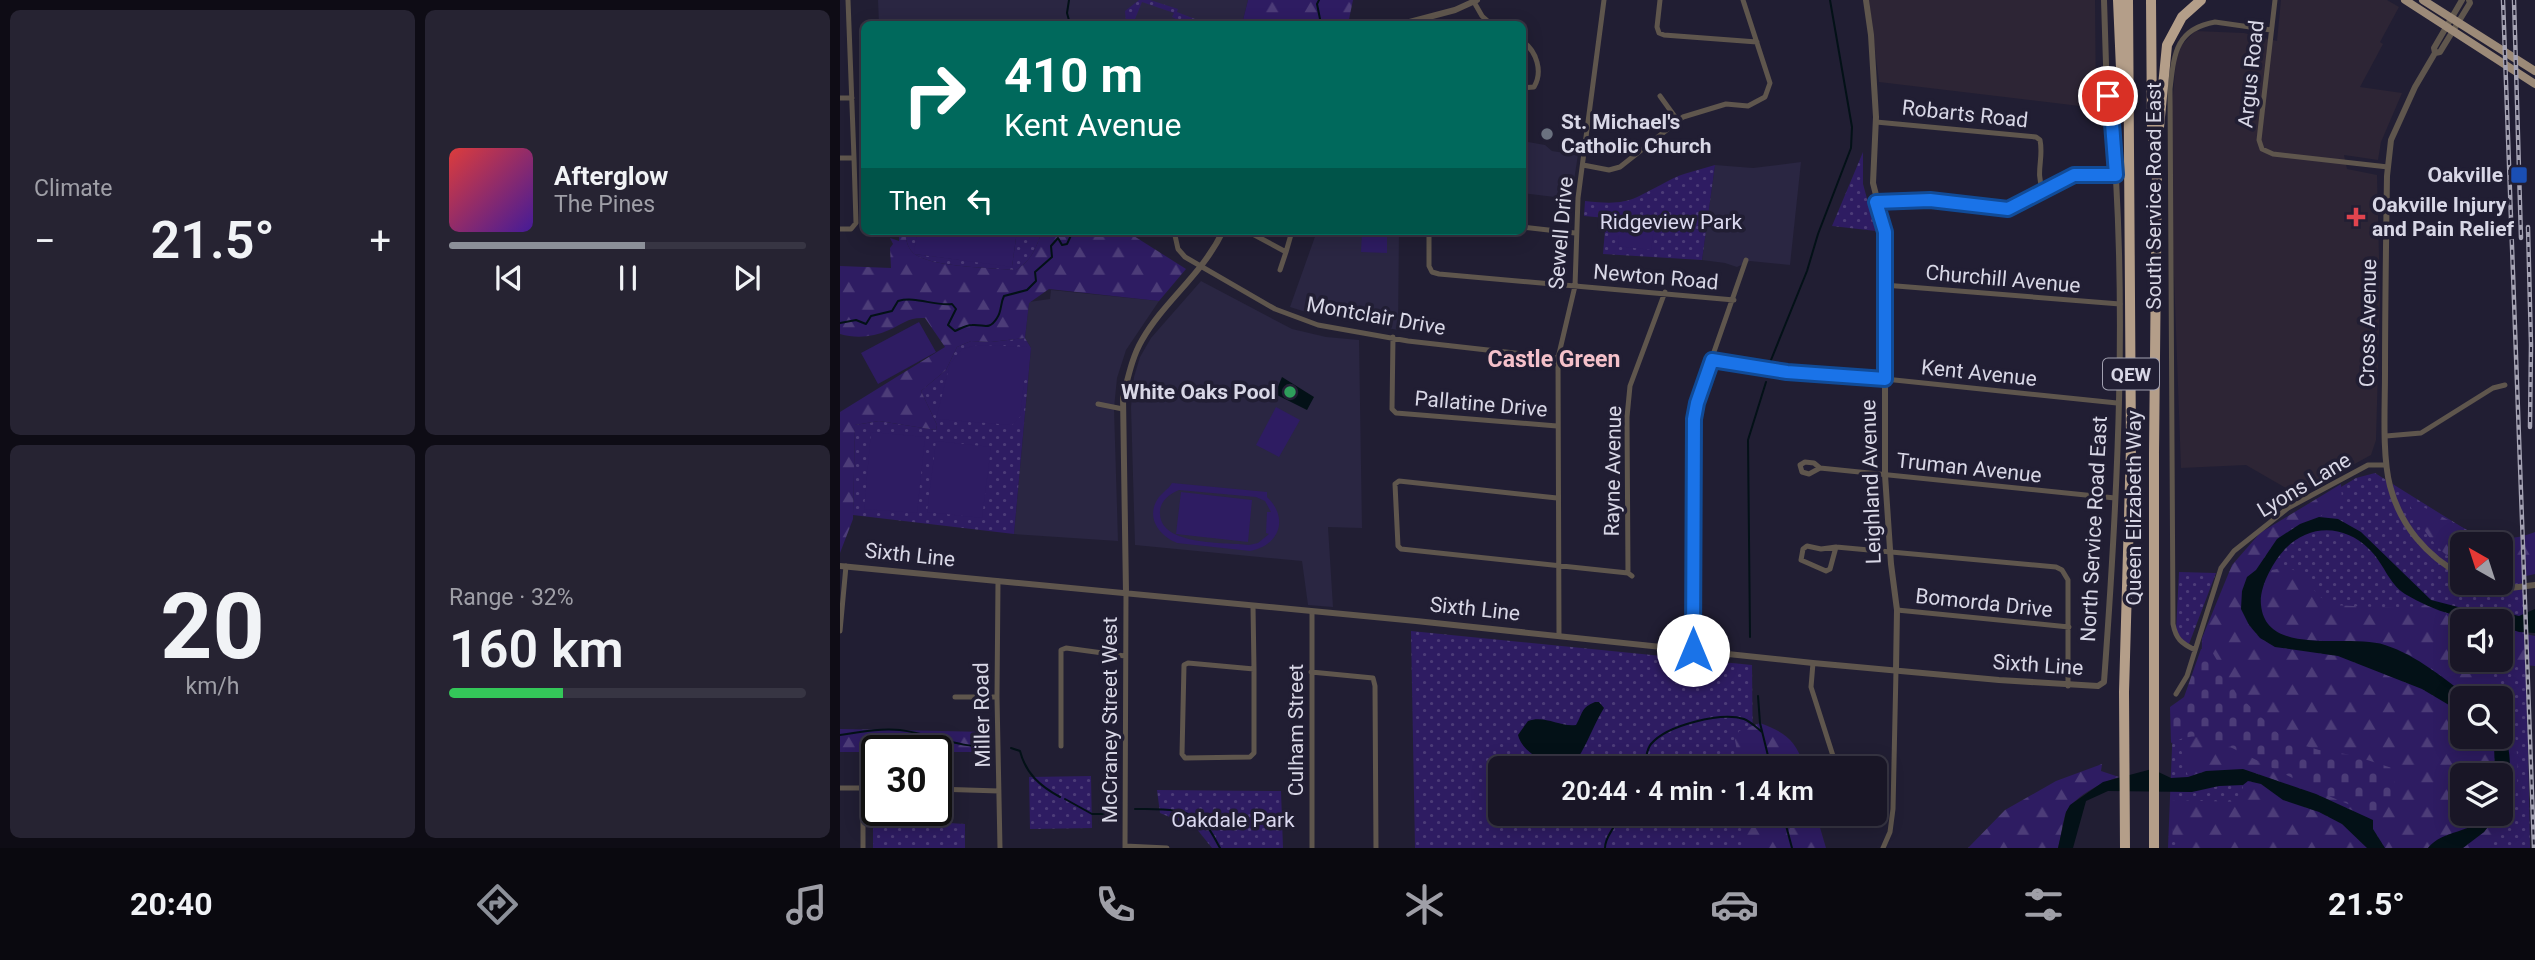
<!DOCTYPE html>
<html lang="en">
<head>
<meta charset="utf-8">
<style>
	:root { --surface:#191626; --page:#262332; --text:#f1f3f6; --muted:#9f9fa7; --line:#373543; --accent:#8c9099 }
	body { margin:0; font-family:Roboto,sans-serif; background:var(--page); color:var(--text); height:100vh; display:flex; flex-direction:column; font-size:26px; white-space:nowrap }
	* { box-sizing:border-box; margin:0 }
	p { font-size:23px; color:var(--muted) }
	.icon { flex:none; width:38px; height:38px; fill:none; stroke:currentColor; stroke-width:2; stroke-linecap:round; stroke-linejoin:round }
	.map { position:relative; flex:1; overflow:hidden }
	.drawer { display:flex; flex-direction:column; gap:10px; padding:10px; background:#0e0c15; width:840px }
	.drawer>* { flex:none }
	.guide { position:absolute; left:21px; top:21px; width:665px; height:214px; border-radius:10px; box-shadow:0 4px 18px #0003,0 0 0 2px var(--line); background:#00695c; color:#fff; overflow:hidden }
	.needle { width:46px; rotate:321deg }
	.tools { position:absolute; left:1610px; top:532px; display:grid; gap:14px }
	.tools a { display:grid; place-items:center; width:63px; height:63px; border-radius:10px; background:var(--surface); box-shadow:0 4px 18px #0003,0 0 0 2px var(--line); font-size:35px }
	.speed { position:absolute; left:21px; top:735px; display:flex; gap:14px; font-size:35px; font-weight:700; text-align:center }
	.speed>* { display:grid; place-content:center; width:91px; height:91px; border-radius:50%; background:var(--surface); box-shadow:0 4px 18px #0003,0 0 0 2px var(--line); line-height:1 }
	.speed .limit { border:4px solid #111; border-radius:10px; background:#fff; color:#111 }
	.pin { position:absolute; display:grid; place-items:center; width:60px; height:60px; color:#fff; margin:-30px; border:4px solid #fff; border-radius:50%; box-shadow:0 2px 7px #0007 }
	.me { position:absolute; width:77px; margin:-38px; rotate:0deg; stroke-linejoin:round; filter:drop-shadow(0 0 5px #0008) }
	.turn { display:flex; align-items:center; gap:24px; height:147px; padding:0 28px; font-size:32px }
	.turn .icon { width:91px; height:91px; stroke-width:2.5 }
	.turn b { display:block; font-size:49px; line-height:60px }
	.then { display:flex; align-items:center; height:66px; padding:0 28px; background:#0003; gap:14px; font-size:26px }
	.big { font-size:52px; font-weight:600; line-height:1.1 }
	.drawer .tile { flex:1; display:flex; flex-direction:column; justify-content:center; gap:10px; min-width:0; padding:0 24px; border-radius:10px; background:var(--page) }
	.drawer .dial { align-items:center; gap:0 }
	.dial b { font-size:91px; line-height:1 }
	.song { display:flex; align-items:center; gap:21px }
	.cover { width:84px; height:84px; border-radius:10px; background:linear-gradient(135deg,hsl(0 70% 55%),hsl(260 70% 35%)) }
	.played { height:7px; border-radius:4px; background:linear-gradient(90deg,var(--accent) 55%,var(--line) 55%) }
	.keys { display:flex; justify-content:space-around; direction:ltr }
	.heat { display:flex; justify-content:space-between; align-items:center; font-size:38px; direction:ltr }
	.charge { height:10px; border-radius:5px; background:linear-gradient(90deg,#34c759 32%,var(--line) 0) }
	.drawer .tiles { flex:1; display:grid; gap:10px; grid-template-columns:repeat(2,1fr) }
	.trip { position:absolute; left:648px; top:756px; width:399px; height:70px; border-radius:10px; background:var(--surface); box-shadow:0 4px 18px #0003,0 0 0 2px var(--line); font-weight:600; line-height:70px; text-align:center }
	.tabs { display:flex; height:112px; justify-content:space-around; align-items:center; background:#0a090f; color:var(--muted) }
	.tabs .icon { width:49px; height:49px }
	.tabs .selected { color:var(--accent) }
	.tabs b { font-size:32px; color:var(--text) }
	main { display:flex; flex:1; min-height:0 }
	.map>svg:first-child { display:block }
	.commercial { fill:#2d2535 }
	.built { fill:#2a2642 }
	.green { fill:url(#green-dots); fill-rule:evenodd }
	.forest { fill:url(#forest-firs) }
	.cemetery { fill:url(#cemetery-stones) }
	.pitch { fill:#2e1c62; fill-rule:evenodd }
	.water { fill:#031117 }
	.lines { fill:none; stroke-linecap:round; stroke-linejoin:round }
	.stream { stroke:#031117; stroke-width:2 }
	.minor { stroke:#5f564d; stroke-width:5 }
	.tertiary { stroke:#5f564d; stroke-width:6 }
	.primary { stroke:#9c8a78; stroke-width:8 }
	.motorway { stroke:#b49e89; stroke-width:10 }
	.rail-casing { stroke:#a3a1b2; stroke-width:4.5 }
	.rail { stroke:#211e33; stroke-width:2; stroke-dasharray:5; stroke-linecap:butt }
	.route-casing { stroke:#114b97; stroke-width:18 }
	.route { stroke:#1a73e8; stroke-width:12 }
	.worship-dot { fill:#6b7280; stroke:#211e33; stroke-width:2.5 }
	.transit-dot { fill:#1a4fb4; stroke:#211e33; stroke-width:2.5 }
	.health-dot { fill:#e0444e; stroke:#211e33; stroke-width:2.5 }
	.leisure-dot { fill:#2e9e5b; stroke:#211e33; stroke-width:2.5 }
	.labels { text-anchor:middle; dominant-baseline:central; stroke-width:7; stroke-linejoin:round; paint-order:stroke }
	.shield { fill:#211e33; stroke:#a1a0b0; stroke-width:2 }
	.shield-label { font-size:19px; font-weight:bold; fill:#d8d7e6 }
	.street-label { font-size:21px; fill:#d8d7e6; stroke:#211e33 }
	.poi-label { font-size:21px; font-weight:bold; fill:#d8d7e6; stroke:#211e33; text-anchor:start }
	.park-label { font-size:21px; fill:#dad8ef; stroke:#211e33 }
	.neighbourhood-label { font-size:23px; font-weight:bold; fill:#f5c1ca; stroke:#211e33 }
</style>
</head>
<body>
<main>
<section class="drawer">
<div class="tiles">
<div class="tile"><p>Climate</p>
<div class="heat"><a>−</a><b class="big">21.5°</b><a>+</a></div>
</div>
<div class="tile">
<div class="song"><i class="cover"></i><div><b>Afterglow</b><p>The Pines</p></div></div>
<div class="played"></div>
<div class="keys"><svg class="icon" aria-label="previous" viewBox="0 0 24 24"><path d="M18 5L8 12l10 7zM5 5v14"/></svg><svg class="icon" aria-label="pause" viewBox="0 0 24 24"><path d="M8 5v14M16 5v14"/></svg><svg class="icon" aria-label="next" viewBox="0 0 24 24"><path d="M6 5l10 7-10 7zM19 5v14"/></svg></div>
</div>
<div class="tile dial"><b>20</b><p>km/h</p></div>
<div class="tile"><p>Range · 32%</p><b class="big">160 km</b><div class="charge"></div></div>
</div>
</section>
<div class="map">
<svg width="1695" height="848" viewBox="0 0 1695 848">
	<defs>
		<pattern id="green-dots" width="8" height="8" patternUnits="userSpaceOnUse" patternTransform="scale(1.75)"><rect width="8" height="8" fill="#2e1c62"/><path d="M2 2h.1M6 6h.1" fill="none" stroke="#4c3c78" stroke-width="1.8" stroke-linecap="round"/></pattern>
		<pattern id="forest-firs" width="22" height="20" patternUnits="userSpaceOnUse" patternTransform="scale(1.75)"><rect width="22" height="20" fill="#2e1c62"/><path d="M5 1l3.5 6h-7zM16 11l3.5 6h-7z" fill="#4c3c78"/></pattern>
		<pattern id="cemetery-stones" width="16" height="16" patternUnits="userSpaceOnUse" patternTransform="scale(1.75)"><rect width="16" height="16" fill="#2e1c62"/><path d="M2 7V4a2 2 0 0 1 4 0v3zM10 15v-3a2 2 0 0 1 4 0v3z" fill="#4c3c78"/></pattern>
	</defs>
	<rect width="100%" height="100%" fill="#211e33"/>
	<path class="commercial" d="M1029 0H1255L1256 108 1039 82Z
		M1441 0H1547L1559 7 1540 42 1543 44 1520 87 1562 93 1541 142 1538 160 1504 155 1507 169 1537 175 1540 297 1536 440 1531 455 1458 495 1406 465 1341 468 1329 139 1337 50 1355 31 1404 33 1437 41Z"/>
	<path class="built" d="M38 0H408L402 24H39Z
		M683 141 705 145 712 151 738 155 731 199 683 193Z
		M961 162 950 265 910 261 897 267 885 263 862 260 875 165 913 168Z
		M477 231H559L558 330 472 314 450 307Z
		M361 281 452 329 486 337 519 340 522 528 488 527 493 607 468 605 462 561 295 545 291 407 294 377 300 357 311 338Z
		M211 290 319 301 286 350 277 378 274 408 278 541 174 534 191 348 185 338 189 302 210 299Z"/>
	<path class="green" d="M299 0H310L338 9 337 12 355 19 354 22 343 18 351 22 350 24H334L336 19 332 17 334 13 302 2 293 24H286L285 11Z
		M1023 152V184L1036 231 992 226Z
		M875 165 862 260 763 254 766 218 744 216 745 201C789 206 791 200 828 181 842 173 859 170 875 165Z
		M65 231H77L75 254 172 266 177 231H202C196 248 192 260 176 270 152 268 95 267 76 255 68 250 66 241 65 231Z
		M185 338 191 348 174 534 13 515 15 425 39 421 96 430 97 425 81 391 106 370 117 347 131 341 151 342Z
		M1535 473 1649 544H1622V583H1661V546H1682L1686 630 1690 848H1328L1333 722 1426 532 1516 478ZM1622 621H1661V660H1622ZM1622 698H1661V737H1622ZM1622 775H1661V814H1622Z
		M1339 572 1376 573 1349 644 1341 640 1336 631Z
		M571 631 912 665 913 768H660V814H914L916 848H575Z
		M251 776 252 828 190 829 189 777Z
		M317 790 441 791 443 848H372L356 828 320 813Z
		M96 796H109V823L125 824V848H33V797H37V810H96Z"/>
	<path class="forest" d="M408 0H513L508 24H402Z
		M59 231H65C66 241 68 250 76 255 95 267 152 268 176 270 192 260 196 248 202 231H286L346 269 319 301 209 289 189 303 185 338 151 342 131 341 117 347 106 370 81 391 97 425 96 430 39 421 15 425 13 519 0 553V412L105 347 85 318C68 317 63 324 49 330 33 337 17 339 0 334V266L51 268 50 248 53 244 50 238 59 241Z
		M1501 484 1502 501 1479 517 1448 530 1437 539 1416 570 1407 577 1402 591 1401 609 1409 625 1420 638 1435 647 1498 656 1582 689 1614 708 1622 711V737H1649L1654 744 1655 775H1622V814H1646C1633 834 1603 829 1588 848H1545L1533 829V820L1476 794 1403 769 1366 771 1348 777 1340 745 1360 729 1362 638 1392 565 1420 533Z
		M1566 498 1633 533C1655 539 1673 541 1695 532V574L1677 578 1661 573V544H1622V564C1596 554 1578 522 1566 498Z
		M1447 567 1460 573 1479 596 1492 605 1555 608 1588 605 1602 612 1635 621H1622V660H1661V629L1695 636V666L1684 665 1650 674C1653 693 1668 700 1673 716 1675 725 1675 735 1676 743 1680 781 1678 821 1648 848H1623L1644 832 1658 814H1661L1666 793 1668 755 1664 736 1661 731V698H1630L1579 659 1545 645 1454 639C1433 634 1412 612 1421 590 1424 583 1429 577 1432 570Z
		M920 723C947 733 956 741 965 768H900L895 740 899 731Z
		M0 729 149 732 153 752H0Z
		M1262 764 1261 771 1279 777C1262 782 1231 798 1225 815 1222 826 1221 837 1218 848H1128L1165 810 1216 781Z
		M1408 781 1421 784 1443 800 1479 812 1502 824 1527 848H1344L1333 841 1330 800 1401 802 1403 785Z
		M904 814H976L986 848H903Z"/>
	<path class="cemetery" d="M1361 649 1371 650 1396 693 1445 740 1479 750 1512 755 1558 770 1548 806 1530 813 1491 797 1380 742C1360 735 1349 734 1331 743L1330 707 1344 697Z"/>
	<path class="pitch" d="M780 224 814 228 811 250 778 246Z
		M77 231H177L172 267 74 254Z
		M522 231H547V253L521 252Z
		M79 322 96 352 38 384 21 353Z
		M137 345 188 347V377L184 381 180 417 172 425 96 419 110 364 122 349Z
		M436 407 460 420 439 457 416 445Z
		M31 432 85 437 77 513 24 509Z
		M96 441 151 447 142 518 87 512Z
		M332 483 427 492V497C449 518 440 545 410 551L337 543C320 536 306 519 317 500 321 493 328 490 332 483ZM339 490 416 497 425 501 431 512H427L426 533 429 534 418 543 409 545C385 542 321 546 320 514 319 502 329 494 339 490Z
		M341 492 412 500 408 542 336 534Z"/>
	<path class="water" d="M442 377 474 397 467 410 435 394Z
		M1479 517 1498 519 1521 532 1591 600 1622 608 1658 611 1679 616 1695 609V633L1679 632 1661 626V621C1626 621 1595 612 1565 594 1548 583 1544 563 1529 549 1504 524 1469 524 1445 549 1433 562 1419 587 1421 605 1426 658 1509 633 1545 645 1578 656 1603 678 1630 698H1622V711L1614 708 1582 689 1498 656 1435 647 1420 638 1409 625 1401 609 1402 591 1407 577 1416 570 1437 539 1460 524Z
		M755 702H759L764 708C754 723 741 761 729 768 711 768 682 753 678 735L688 721C705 715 719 727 736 725 743 714 740 708 755 702Z
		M1661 731C1676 753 1669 785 1661 808V775H1655L1654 744 1649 737H1661Z
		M1312 769 1331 778 1348 777 1366 771 1403 769 1476 794 1533 820V829L1545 848H1527L1502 824 1479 812 1443 800 1421 784 1408 781 1403 785 1379 786 1352 792 1268 791 1246 801 1233 848H1218L1226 812 1230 805 1263 782Z
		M1646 814H1658L1644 832 1623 848H1588C1603 829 1633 834 1646 814Z"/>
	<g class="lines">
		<path class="stream" d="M229 0 227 13 230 24
			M479 0 477 4 481 24
			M0 323 16 320 26 324 31 316 52 311 58 301C76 296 93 306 112 304L116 309 108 325 115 331C120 329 126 325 132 325 144 324 149 331 157 318 162 311 160 304 164 296L187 290 196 281 195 272 212 257 211 246 218 238 222 245 227 244 233 231
			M931 360 967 271 978 234 1011 148 1012 127 990 0
			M910 637 908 440 926 382
			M918 696 920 723 931 768
			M0 735C20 732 40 728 60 730 92 734 119 748 151 747
			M171 748 180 751C186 774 200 786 220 797
			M802 768C808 760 805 751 811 744 827 725 881 712 904 719 910 721 917 728 922 732
			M225 799 252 814H272
			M295 809C318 809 347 807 365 824 371 830 376 841 380 848
			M943 814 952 848
			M765 848C765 834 778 828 777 814"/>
		<path class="minor" d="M820 0 817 27 819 33 824 35 917 42
			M1435 0 1419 140 1422 149 1433 154 1548 167
			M634 2 642 16 651 24
			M682 41C697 51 703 72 694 87L682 88
			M820 96 838 121
			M0 98H12
			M1036 122 1196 137 1200 140C1204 159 1195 171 1203 191
			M0 158H14L8 0
			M743 165 769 170 780 167 843 117 886 104 908 106 925 97 930 83 903 0
			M1036 202 1090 200 1168 209 1234 175H1276
			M682 227 735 233
			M0 229H11L16 223 14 158
			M334 231 338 249 345 257 435 309 478 325 568 341 718 358
			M407 231 446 252 452 231
			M589 231V266L592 272 599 274 894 300
			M440 270 446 252
			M1044 285 1280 304
			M553 337 552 409 556 413 717 426
			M872 360 947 372 1045 379 1277 403
			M258 404 283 409
			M1546 436 1581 433 1653 388 1665 385
			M980 468 969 474 962 472 960 465 965 462 974 463 980 468 1275 498
			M717 498 559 481 555 484 558 546 561 549 788 573
			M996 547 990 569 986 571 961 560 963 549 967 546 981 549 996 547 1216 567 1222 570 1228 580V686
			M792 576 788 573 787 417 790 386 825 292
			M158 581 157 697 160 848
			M413 606 414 669 348 663 344 665 342 754 345 758 410 757 414 753V669
			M1057 610 1229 627
			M0 631 6 566
			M719 636 718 358 735 286 738 198 764 0
			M853 650 854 419 868 369 906 260
			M1355 650C1341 643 1336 639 1333 624L1330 89C1334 55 1335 29 1375 22L1431 30
			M973 663 971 687 994 759
			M471 672 533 678 535 686 536 848
			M1336 694 1347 676 1381 568 1394 551 1448 508 1528 465H1546
			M115 697H157
			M221 746V650L226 648 285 656
			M0 788H37
			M23 788V848
			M96 789 159 791
			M285 846 327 848
			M285 848 286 593
			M472 848V612
			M1043 848 1050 832 1053 809 1056 670"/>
		<path class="tertiary" d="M1026 0 1031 35 1036 117 1033 183 1045 231V475L1051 564 1057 610 1056 670
			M1622 0 1594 48 1595 53 1575 87 1551 140 1547 176C1546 242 1545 308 1545 374 1545 406 1542 455 1550 486 1560 525 1587 557 1622 575
			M562 24 615 10 637 0
			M1595 53 1600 52 1630 3 1629 0
			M0 566 576 621 973 663 1159 680 1258 686 1264 682C1278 492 1288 300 1271 110L1267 96 1264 0
			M1641 583 1670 588 1695 585
			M286 593 283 397C288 378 292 357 302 340 325 300 362 275 383 231"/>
		<path class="primary" d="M1565 0 1695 84
			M1583 0 1695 71"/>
		<path class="motorway" d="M1278 0 1283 115
			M1311 0 1312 132 1317 166 1314 453V848
			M1319 127 1327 45 1342 17 1361 0
			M1285 848 1284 692 1291 447 1288 0"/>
		<defs>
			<path id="rail" d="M1663 0 1694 848
				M1674 0 1681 238
				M1688 227 1691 345 1690 427"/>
		</defs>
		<use href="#rail" class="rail-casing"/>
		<use href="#rail" class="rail"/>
	</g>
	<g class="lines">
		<defs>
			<path id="route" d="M853 650 854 419 857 403 872 360 947 372 1045 379V232L1036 202 1090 200 1168 209 1234 175H1276L1271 110 1268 96"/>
		</defs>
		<use href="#route" class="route-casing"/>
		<use href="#route" class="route"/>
	</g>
	<circle class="worship-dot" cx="707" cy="134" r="7"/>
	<rect class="transit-dot" x="1670" y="166" width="18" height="18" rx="3.5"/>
	<path class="health-dot" d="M1512.5 206.5h7v7h7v7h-7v7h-7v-7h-7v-7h7z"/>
	<circle class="leisure-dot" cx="450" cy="392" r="7"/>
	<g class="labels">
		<rect class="shield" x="1263" y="358.5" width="56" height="31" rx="5"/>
		<g class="shield-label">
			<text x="1291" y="374">QEW</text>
		</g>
		<g class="street-label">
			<text transform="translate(1411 74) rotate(-84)">Argus Road</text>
			<text transform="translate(1125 114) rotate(6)">Robarts Road</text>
			<text transform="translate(1314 196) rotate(-90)">South Service Road East</text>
			<text transform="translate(721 233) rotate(-85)">Sewell Drive</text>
			<text transform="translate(816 277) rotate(5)">Newton Road</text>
			<text transform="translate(1163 279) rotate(5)">Churchill Avenue</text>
			<text transform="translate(536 316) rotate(10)">Montclair Drive</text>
			<text transform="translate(1528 323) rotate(-89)">Cross Avenue</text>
			<text transform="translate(1139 373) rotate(6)">Kent Avenue</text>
			<text transform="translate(641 404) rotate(5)">Pallatine Drive</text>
			<text transform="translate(1129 468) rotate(6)">Truman Avenue</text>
			<text transform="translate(773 471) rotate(-89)">Rayne Avenue</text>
			<text transform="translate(1031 482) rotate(-92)">Leighland Avenue</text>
			<text transform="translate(1464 485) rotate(-31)">Lyons Lane</text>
			<text transform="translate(1294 508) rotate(-90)">Queen Elizabeth Way</text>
			<text transform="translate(1254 529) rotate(-87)">North Service Road East</text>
			<text transform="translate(70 555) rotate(6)">Sixth Line</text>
			<text transform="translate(1144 603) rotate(6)">Bomorda Drive</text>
			<text transform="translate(635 609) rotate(6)">Sixth Line</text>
			<text transform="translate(1198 665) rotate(4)">Sixth Line</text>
			<text transform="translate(142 715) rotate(-91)">Miller Road</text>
			<text transform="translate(270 720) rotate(-90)">McCraney Street West</text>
			<text transform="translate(456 730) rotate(-90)">Culham Street</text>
		</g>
		<g class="poi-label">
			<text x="721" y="122">St. Michael's<tspan x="721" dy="24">Catholic Church</tspan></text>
			<text x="1663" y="175" text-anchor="end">Oakville</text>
			<text x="1532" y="205">Oakville Injury<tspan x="1532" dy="24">and Pain Relief</tspan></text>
			<text x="436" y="392" text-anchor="end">White Oaks Pool</text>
		</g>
		<g class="park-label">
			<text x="831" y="222">Ridgeview Park</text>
			<text x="393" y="820">Oakdale Park</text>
		</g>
		<g class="neighbourhood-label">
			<text x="714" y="359">Castle Green</text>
		</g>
	</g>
</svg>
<div class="tools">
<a><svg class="needle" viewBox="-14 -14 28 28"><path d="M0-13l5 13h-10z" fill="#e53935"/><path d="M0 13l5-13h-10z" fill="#9f9fa7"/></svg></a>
<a><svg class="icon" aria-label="sound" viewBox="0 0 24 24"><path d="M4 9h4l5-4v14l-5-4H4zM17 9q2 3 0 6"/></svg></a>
<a><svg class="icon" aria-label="search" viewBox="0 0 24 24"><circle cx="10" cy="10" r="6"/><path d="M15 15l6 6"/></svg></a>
<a><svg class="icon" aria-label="layers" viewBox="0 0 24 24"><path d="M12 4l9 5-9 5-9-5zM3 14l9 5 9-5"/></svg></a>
</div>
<div class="speed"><div class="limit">30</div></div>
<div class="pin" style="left:1268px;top:96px;background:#d93025"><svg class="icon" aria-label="arrive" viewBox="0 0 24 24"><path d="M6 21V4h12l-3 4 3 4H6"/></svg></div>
<svg class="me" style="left:853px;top:650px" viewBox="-20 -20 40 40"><circle r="19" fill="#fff"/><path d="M0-13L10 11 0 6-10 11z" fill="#1a73e8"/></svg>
<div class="trip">20:44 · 4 min · 1.4 km</div>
<div class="guide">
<div class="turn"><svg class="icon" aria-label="right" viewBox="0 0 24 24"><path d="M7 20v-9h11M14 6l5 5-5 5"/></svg><div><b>410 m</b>Kent Avenue</div></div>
<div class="then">Then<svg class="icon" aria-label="left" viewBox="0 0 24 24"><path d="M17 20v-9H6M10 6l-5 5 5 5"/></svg></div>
</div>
</div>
</main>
<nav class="tabs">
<b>20:40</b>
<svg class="icon selected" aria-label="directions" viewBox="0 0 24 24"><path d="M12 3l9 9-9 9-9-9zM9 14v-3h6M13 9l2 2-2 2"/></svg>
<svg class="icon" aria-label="music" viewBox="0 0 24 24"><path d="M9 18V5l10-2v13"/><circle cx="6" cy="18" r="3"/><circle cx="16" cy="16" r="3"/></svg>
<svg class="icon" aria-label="phone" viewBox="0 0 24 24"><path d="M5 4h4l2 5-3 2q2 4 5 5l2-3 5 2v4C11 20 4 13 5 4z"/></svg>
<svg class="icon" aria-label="climate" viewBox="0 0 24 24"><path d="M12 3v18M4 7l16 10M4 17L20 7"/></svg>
<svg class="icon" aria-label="car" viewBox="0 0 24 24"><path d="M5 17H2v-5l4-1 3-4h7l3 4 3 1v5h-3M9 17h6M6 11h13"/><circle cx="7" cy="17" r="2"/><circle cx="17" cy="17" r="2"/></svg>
<svg class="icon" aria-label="filters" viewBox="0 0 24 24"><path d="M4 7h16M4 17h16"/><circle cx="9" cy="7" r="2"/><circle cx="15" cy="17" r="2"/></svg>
<b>21.5°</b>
</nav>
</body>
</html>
